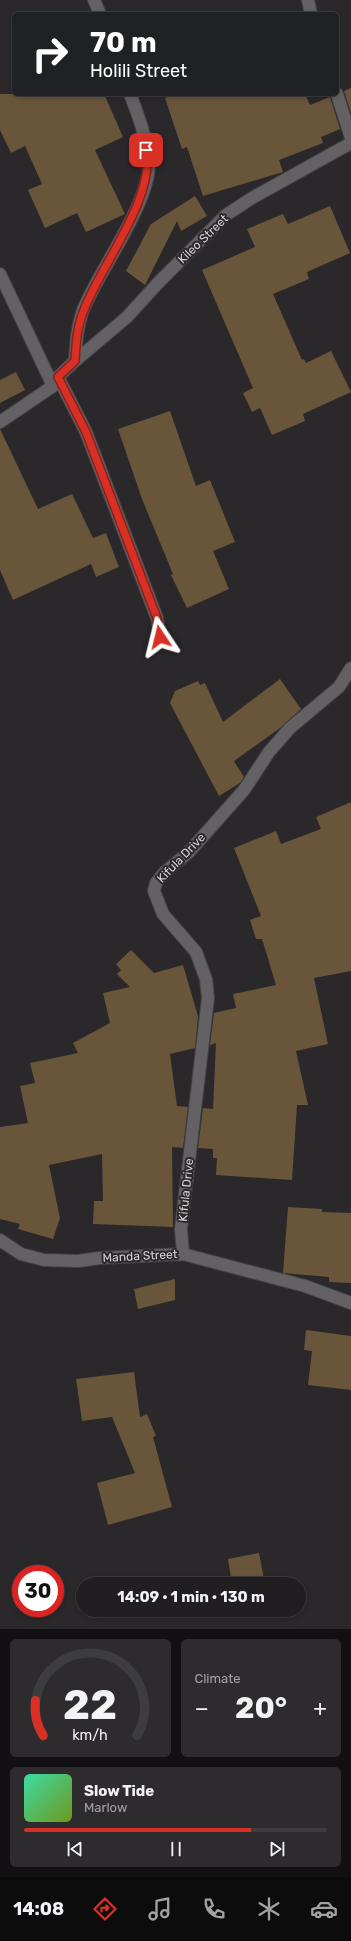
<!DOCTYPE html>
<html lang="en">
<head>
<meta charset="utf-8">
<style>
	:root { --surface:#201e20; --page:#2d2b2d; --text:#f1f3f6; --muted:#a2a2a5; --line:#3d3c3e; --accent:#d93025 }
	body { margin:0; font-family:Rubik,sans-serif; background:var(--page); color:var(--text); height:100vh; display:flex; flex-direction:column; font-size:15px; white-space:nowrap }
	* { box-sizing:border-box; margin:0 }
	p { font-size:13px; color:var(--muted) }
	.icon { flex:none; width:22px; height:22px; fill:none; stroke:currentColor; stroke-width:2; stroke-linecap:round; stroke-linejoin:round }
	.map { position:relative; height:1629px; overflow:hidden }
	.drawer { display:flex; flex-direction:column; gap:10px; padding:10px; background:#121012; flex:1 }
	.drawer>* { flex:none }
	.guide { position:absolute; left:12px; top:12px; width:327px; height:84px; border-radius:6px; box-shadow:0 2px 6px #0003,0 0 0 1px var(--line); background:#202124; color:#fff; overflow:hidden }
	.speed { position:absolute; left:12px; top:1565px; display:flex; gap:8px; font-size:20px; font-weight:700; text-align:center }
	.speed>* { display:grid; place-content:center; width:52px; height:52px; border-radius:50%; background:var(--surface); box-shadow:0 2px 6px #0003,0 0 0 1px var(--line); line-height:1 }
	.speed .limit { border:6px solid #d22; background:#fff; color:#111 }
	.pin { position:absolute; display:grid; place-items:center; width:34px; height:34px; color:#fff; margin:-17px; border-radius:8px; box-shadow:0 2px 6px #0006 }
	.me { position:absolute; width:44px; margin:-22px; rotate:350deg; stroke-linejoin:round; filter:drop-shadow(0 0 3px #0008) }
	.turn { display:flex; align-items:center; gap:14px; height:84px; padding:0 12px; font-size:18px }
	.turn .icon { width:52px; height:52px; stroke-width:2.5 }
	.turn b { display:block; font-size:28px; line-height:34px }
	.big { font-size:30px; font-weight:700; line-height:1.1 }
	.drawer .tile { flex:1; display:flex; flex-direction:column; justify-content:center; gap:6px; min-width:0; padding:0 14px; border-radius:6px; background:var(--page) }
	.drawer .dial { align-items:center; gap:0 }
	.dial svg { height:104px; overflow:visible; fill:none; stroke:var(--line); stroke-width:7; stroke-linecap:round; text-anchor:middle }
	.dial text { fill:var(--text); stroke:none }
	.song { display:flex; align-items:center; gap:12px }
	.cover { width:48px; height:48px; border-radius:6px; background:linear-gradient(135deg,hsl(160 70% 55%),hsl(80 70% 35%)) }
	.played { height:4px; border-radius:2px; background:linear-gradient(90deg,var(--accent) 75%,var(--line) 75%) }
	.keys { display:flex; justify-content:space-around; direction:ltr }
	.heat { display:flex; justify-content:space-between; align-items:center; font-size:22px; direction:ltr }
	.drawer .tiles { flex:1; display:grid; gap:10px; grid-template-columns:1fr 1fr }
	.tile:last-child { grid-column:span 2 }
	.trip { position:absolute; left:76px; top:1577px; width:230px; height:40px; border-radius:20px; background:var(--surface); box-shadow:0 2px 6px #0003,0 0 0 1px var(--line); font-weight:700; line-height:40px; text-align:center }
	.dock { display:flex; height:64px; justify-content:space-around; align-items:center; background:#0d0c0d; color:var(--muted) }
	.dock .icon { width:28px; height:28px }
	.dock .active { color:var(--accent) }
	.dock b { font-size:18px; color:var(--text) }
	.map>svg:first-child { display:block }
	.building { fill:#69553a }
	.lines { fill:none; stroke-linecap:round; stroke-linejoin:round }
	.minor-casing { stroke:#444345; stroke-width:14 }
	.minor { stroke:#636164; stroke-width:12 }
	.route-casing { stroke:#8d1f18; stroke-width:10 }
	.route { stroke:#d93025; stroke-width:7 }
	.labels { text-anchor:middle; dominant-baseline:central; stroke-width:4; stroke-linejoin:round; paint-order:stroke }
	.street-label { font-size:12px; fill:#d4d3d5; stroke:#2a282b }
</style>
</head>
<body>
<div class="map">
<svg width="351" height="1629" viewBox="0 0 351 1629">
	<rect width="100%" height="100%" fill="#2a282b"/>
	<path class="building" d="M351 88V113L344 91Z
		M0 94H104L123 137 95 150 125 214 86 232 77 213 45 228 28 190 42 184 25 146 11 153 0 130Z
		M177 94H305L310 105 330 97 340 129 321 137 323 143 279 160 283 172 203 196 187 147 182 149 165 98Z
		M195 196 207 216 181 231 177 221 145 285 126 271 151 224Z
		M330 206 350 253 307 272 309 279 273 294 302 360 304 359 306 363 331 351 351 392 303 414 305 421 272 435 260 408 252 412 243 393 253 388 202 270 255 247 247 229 283 214 288 224Z
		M16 372 25 390 0 403V380Z
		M170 411 196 486 210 480 235 542 213 551 229 589 187 608 171 575 173 574 142 499 118 429Z
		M0 429 38 509 72 494 93 538 106 533 119 567 96 577 91 564 13 600 0 570Z
		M280 679 301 709 280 728 234 761 244 777 240 783 219 796 170 703 175 691 198 681 200 685 205 683 223 722Z
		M351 802V971L314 978 328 1044 296 1051 308 1105H297L292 1180 216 1175 217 1158H213V1149L198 1148 203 1108 213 1109 216 1043 210 1045 214 1013 236 1008 233 994 276 985 262 939H256L250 920 261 916 234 848 276 831 281 844 321 829 316 817Z
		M131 950 154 973 183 965 198 1016 195 1048 170 1054 177 1106 188 1107 183 1148 172 1147 173 1227 93 1224 94 1201H103L102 1154 49 1165 60 1218 53 1239 18 1229 20 1224 0 1219V1127L28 1123 20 1086 35 1083 30 1063 78 1053 73 1043 110 1023 103 993 130 987 117 974 121 970 116 964Z
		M288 1207 322 1209V1212L351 1213V1283L329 1282V1277L283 1273Z
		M175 1279V1300L138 1309 134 1289Z
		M306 1330 351 1336V1390L308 1385 312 1351 304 1350Z
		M134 1372 140 1417 147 1414 156 1436 153 1437 172 1507 108 1525 97 1483 135 1473 112 1417 82 1421 76 1379Z
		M259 1553 265 1584H232L228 1559Z"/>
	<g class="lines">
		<defs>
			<path id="minor" d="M94 0 100 14
				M308 0 311 14
				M337 94 351 138
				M0 274 53 386
				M75 361 127 317 158 283 226 215 252 198 351 143
				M58 377 86 432 157 618 160 637
				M0 422 53 386 58 377 75 361C76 343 77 327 83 310 99 270 151 202 149 161 147 140 138 114 130 94
				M0 1240 21 1254 44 1260 78 1261 100 1258 183 1254 305 1286 351 1303
				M183 1254 181 1229 208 998 206 979 196 952 163 914 154 891 156 883 165 872 189 852 244 790 269 752 290 728 339 687 351 668"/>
		</defs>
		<use href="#minor" class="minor-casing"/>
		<use href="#minor" class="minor"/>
	</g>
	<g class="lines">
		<defs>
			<path id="route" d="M146 150C156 197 101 265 84 310 77 326 76 343 75 361L58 377 86 432 157 618 160 637"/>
		</defs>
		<use href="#route" class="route-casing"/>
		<use href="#route" class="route"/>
	</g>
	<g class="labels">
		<g class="street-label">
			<text transform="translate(203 239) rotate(-44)">Kileo Street</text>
			<text transform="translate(181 858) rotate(-46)">Kifula Drive</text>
			<text transform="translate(186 1190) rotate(-84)">Kifula Drive</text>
			<text transform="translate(140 1256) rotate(-3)">Manda Street</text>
		</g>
	</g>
</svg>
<div class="speed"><div class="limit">30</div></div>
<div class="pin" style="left:146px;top:150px;background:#d93025"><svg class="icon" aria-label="arrive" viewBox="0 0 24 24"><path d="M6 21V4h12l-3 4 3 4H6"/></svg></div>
<svg class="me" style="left:160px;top:637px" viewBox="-20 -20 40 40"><path d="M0-17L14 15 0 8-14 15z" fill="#d93025" stroke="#fff" stroke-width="4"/></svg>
<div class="trip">14:09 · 1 min · 130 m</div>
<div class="guide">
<div class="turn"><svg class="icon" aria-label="right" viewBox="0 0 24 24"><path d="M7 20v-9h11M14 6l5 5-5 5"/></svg><div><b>70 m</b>Holili Street</div></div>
</div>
</div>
<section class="drawer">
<div class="tiles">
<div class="tile dial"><svg viewBox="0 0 100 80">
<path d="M14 69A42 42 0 1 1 86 69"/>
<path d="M14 69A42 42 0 0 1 8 42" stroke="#d93025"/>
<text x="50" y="56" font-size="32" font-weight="700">22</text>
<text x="50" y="72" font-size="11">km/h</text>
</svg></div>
<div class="tile"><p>Climate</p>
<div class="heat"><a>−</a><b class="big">20°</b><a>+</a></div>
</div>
<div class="tile">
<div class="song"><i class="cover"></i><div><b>Slow Tide</b><p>Marlow</p></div></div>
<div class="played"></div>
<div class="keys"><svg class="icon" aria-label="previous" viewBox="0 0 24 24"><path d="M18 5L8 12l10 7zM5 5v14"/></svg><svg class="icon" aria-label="pause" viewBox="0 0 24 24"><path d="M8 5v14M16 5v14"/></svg><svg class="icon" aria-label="next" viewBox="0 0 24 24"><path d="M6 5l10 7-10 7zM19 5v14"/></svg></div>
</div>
</div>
</section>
<nav class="dock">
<b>14:08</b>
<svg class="icon active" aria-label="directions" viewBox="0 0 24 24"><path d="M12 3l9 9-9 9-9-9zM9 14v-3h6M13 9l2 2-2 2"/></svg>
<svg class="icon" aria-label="music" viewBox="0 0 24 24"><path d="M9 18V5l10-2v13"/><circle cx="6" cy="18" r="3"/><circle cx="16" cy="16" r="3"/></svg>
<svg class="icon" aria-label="phone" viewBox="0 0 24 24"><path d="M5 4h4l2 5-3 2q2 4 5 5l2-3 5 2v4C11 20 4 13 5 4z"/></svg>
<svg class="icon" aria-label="climate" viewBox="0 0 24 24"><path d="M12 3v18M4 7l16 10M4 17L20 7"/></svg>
<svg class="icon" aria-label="car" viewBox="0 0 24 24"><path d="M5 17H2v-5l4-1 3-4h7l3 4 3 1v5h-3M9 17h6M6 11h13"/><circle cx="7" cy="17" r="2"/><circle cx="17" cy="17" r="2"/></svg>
</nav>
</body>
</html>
